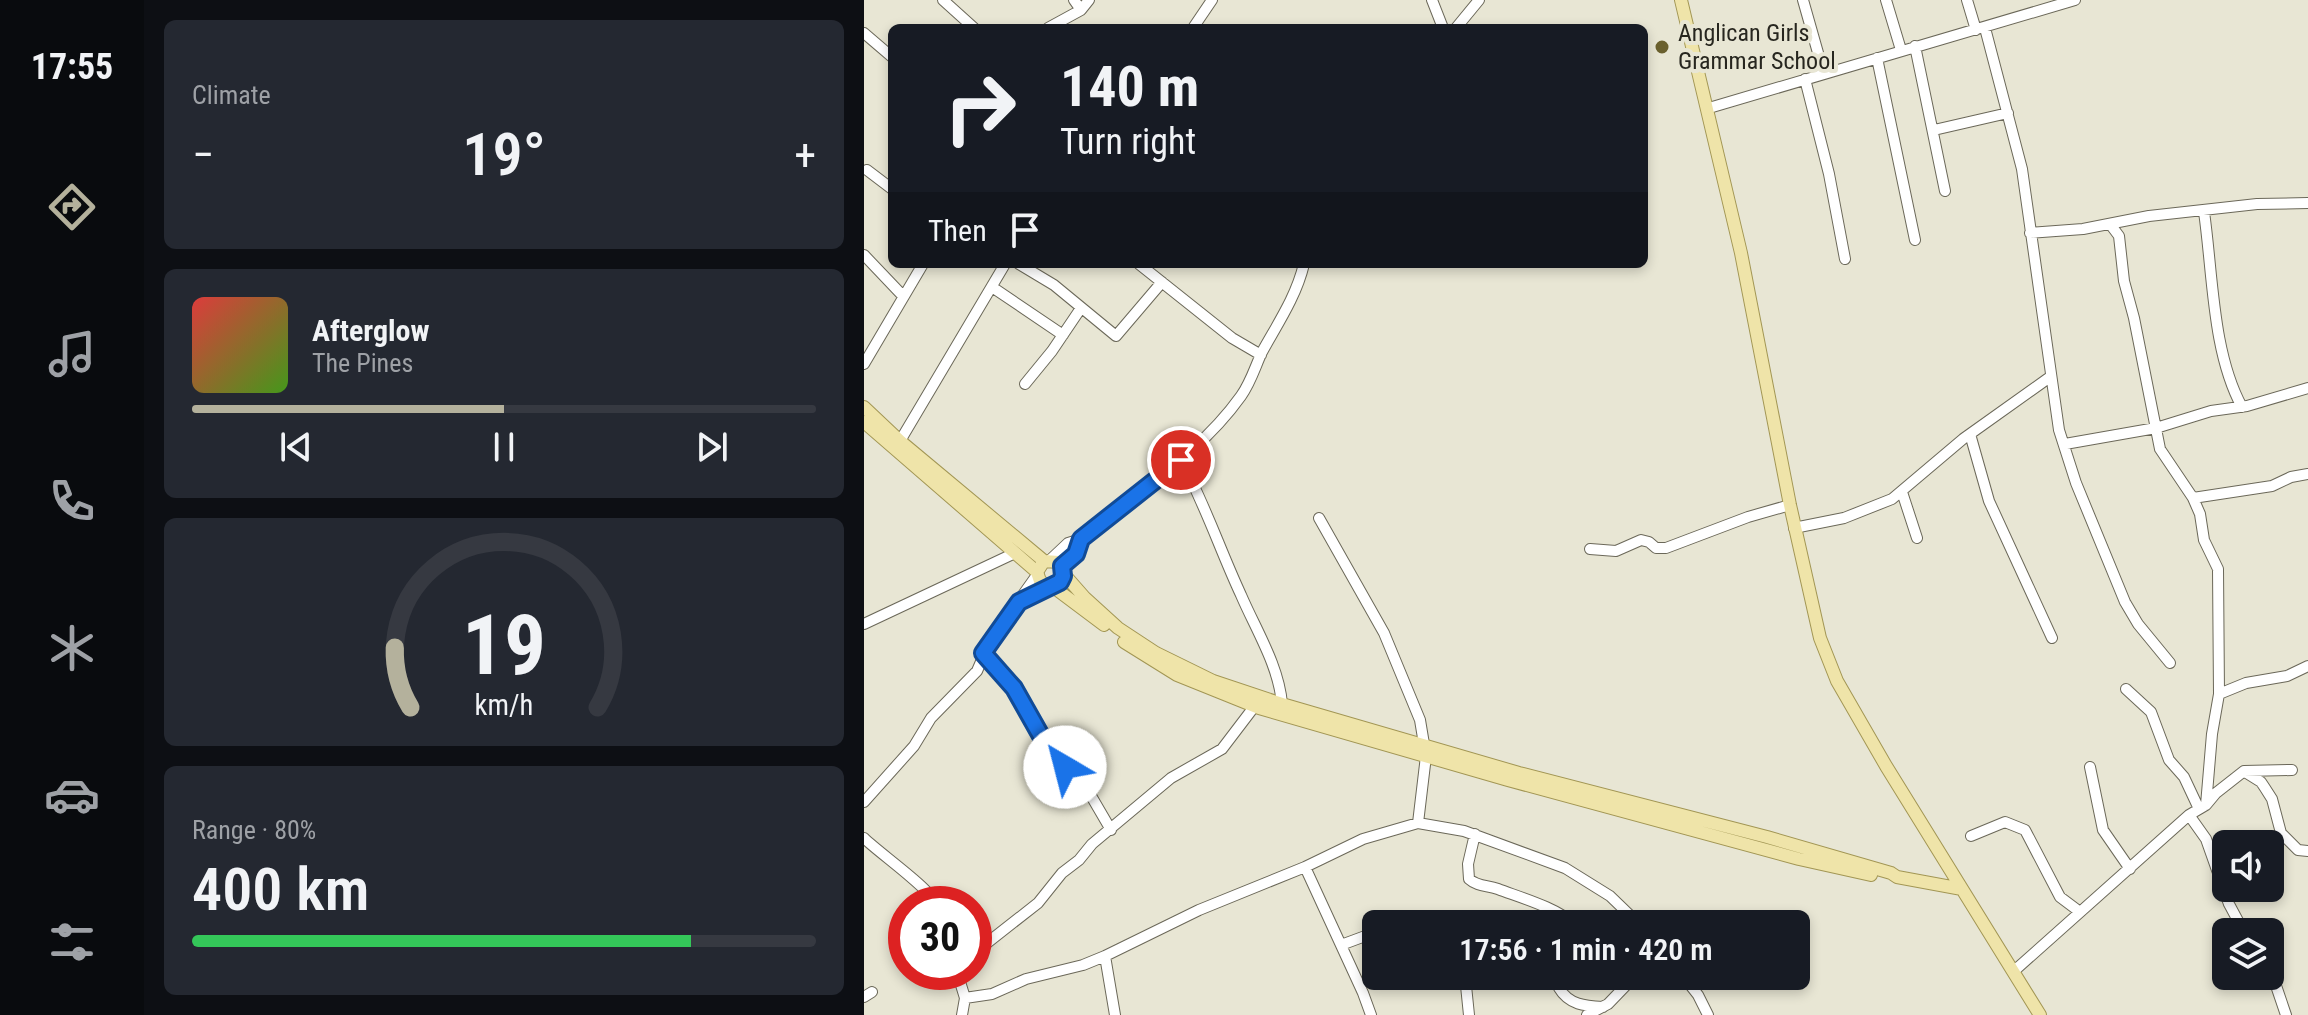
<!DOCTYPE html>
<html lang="en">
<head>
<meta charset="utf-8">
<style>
	:root { --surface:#171b24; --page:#242831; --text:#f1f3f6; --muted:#9ea1a6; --line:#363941; --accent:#b4b19c }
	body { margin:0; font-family:"Roboto Condensed",sans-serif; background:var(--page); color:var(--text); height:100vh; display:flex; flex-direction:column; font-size:30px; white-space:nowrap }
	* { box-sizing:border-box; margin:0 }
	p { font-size:26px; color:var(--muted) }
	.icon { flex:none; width:44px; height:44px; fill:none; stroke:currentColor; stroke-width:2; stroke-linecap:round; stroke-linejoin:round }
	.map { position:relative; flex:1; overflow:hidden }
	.details { display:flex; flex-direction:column; gap:20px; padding:20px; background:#0d0f14; width:720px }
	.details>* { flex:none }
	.hud { position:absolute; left:24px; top:24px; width:760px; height:244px; border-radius:12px; box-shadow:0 4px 12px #0003; background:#171b24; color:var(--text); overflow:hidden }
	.controls { position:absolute; left:1348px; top:830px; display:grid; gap:16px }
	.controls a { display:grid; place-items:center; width:72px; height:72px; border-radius:12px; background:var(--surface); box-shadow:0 4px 12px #0003; font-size:40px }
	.speed { position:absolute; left:24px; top:886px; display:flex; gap:16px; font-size:40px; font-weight:700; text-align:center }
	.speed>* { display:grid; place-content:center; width:104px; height:104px; border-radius:50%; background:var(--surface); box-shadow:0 4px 12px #0003; line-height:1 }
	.speed .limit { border:12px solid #d22; background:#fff; color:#111 }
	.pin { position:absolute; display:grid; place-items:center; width:68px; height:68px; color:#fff; margin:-34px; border:4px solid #fff; border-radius:50%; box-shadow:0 2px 8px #0007 }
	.me { position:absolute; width:88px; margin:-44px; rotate:323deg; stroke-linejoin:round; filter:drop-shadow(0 0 6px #0008) }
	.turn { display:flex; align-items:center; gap:28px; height:168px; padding:0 40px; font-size:36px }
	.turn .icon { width:104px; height:104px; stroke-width:2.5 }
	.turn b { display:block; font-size:56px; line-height:68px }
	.then { display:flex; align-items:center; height:76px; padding:0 40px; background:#0003; gap:16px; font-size:30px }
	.big { font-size:60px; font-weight:600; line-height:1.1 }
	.details .tile { flex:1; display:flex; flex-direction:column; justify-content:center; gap:12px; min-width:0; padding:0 28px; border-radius:12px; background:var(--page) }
	.details .dial { align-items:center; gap:0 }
	.dial svg { height:208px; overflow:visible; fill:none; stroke:var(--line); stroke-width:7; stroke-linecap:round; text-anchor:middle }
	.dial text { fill:var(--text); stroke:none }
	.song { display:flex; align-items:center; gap:24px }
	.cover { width:96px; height:96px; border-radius:12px; background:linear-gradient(135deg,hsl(0 70% 55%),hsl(100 70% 35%)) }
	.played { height:8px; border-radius:4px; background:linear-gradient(90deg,var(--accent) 50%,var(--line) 50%) }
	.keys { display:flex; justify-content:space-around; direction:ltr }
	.heat { display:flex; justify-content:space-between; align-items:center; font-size:44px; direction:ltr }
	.charge { height:12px; border-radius:6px; background:linear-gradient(90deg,#34c759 80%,var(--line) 0) }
	.trip { position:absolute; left:498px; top:910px; width:448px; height:80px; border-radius:12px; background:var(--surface); box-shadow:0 4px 12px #0003; font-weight:600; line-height:80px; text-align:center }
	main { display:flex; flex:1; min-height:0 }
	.tab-bar { display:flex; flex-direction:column; width:144px; justify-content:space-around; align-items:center; background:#090b0e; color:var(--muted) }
	.tab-bar .icon { width:56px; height:56px }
	.tab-bar .on { color:var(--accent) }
	.tab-bar b { font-size:36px; color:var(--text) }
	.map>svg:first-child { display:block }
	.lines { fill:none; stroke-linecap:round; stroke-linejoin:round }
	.minor-casing { stroke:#6b6859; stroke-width:12 }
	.major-casing { stroke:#a29654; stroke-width:14 }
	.minor { stroke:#fff; stroke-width:10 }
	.major { stroke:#efe4a9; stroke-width:12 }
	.route-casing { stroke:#114b97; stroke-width:20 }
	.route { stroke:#1a73e8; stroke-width:14 }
	.poi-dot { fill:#6a602d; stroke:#e8e6d4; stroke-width:3 }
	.labels { text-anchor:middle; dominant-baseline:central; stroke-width:8; stroke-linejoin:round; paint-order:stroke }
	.poi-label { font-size:24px; fill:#27261f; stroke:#e8e6d4; text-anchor:start }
</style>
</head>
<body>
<main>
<nav class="tab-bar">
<b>17:55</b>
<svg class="icon on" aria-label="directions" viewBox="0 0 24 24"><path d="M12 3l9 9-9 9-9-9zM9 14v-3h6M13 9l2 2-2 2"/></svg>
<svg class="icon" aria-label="music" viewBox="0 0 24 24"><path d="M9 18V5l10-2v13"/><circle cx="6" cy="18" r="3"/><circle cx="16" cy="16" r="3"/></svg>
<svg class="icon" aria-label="phone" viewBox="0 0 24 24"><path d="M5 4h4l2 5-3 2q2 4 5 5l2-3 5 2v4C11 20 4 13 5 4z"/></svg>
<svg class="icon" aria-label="climate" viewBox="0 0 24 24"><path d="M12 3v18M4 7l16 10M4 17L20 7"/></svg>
<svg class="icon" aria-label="car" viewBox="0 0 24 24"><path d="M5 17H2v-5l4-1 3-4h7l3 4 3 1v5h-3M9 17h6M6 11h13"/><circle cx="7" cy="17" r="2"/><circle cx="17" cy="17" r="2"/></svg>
<svg class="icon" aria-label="filters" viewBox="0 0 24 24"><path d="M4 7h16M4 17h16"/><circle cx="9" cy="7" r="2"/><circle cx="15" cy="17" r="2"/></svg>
</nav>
<section class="details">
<div class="tile"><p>Climate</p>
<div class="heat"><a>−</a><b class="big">19°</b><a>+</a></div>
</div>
<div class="tile">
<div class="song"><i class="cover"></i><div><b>Afterglow</b><p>The Pines</p></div></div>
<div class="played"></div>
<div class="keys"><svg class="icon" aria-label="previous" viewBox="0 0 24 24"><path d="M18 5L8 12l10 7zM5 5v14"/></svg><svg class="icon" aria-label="pause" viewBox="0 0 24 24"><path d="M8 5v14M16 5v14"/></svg><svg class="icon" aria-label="next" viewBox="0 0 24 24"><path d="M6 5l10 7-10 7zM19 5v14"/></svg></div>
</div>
<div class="tile dial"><svg viewBox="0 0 100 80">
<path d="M14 69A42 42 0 1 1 86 69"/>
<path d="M14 69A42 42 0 0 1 8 46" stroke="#b4b19c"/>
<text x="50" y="56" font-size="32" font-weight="700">19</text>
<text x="50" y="72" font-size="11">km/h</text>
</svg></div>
<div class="tile"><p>Range · 80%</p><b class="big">400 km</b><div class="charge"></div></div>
</section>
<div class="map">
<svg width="1444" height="1015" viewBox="0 0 1444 1015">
	<rect width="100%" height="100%" fill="#e8e6d4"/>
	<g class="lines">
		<defs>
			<path id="minor" d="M79 0 110 28
				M210 0 217 10
				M568 0 579 28
				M939 0 960 74
				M1022 0 1037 50
				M1103 0 1112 30
				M184 28 217 10 225 0
				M329 28 348 0
				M592 28 615 0
				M1121 28 1158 169 1195 430 1212 483 1261 602 1274 624 1306 663
				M0 33 28 57
				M1051 46 1081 191
				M1013 58 1051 240
				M941 79 965 174 981 259
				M845 108 1211 0
				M1070 130 1144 113
				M3 170 28 189
				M1340 212C1349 274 1348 352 1378 407
				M1246 224 1255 236 1260 281 1270 318 1296 449 1329 498 1336 514 1340 540 1354 569 1355 694 1348 734 1342 805
				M1166 233 1219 229 1285 216 1393 204 1444 203
				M0 255 39 296
				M155 264 190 285 252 336 298 282
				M275 264 368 338 397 355
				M128 287 199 335
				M0 364 59 264
				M161 384 188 351 217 308
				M1106 434 1125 501 1188 638
				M36 441 141 264
				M1201 444 1292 428 1347 411 1383 406 1444 388
				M317 460C341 504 356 550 377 595 392 630 415 666 418 704
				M1038 492 1053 538
				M1329 498 1408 486 1427 477 1444 474
				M455 518 520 633 556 720 562 756 554 823
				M930 528 980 518 1028 499 1099 439 1186 377
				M726 549 752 551 777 540 785 542 792 548H802L884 517 926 505
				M187 559 204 543 217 539C272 492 335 455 377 396 387 382 391 367 398 352 414 323 432 297 440 264
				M198 566 212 554 217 539
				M155 602 183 586
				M0 624 151 553
				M119 653 150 688 189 756 219 782 247 830
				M1262 689 1287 712 1305 760 1320 777 1335 809
				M1355 694 1382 683 1423 676 1444 666
				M1226 767 1239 830 1266 869
				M1381 772 1397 782 1401 788 1408 799 1417 833 1434 850 1444 851
				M0 802 50 746 67 718 113 671 126 641 173 575
				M1325 815 1342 839 1365 904 1380 932
				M611 834 604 864 605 879C614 887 623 885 634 889 655 897 696 909 709 924
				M1107 836 1141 822 1161 830 1196 897 1216 912
				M0 838C15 853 67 889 72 904
				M441 867 499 993 507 1015
				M552 924H561
				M477 945 512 932
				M110 949 123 943 174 903 198 873 215 860 228 844 307 778 358 749 390 707
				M241 956 251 1015
				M1406 968 1422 1015
				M1150 971 1325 815 1342 805 1352 793 1380 771 1428 770
				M93 972 101 998 98 1015
				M601 976 605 1015
				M695 976V988C705 1005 721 1006 739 1007
				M819 976 834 995 844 1015
				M0 997 8 992
				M101 998 128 994 162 979 219 965 241 956 335 910 441 867 499 839 554 823 600 831 701 868 746 896 775 924
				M723 1015 744 1004 771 976"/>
			<path id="major" d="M817 0 877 253 926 505 956 638 973 681 1022 766 1176 1015
				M0 407 36 441 180 561
				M0 422 173 572
				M199 573 196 582 183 586 176 581 173 572 180 561 194 562 199 573 221 598 254 628 292 653 349 681 418 704 655 773 903 837 1027 873 1033 877 1098 889
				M188 586 240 625
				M260 642 313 675 395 708 644 780 935 859 1007 875"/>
		</defs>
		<use href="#minor" class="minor-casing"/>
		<use href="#major" class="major-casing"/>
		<use href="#minor" class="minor"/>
		<use href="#major" class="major"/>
	</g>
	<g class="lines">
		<defs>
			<path id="route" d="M201 767 185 750 150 688 119 653 155 602 196 582 199 576 198 566 212 554 217 539 317 460"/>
		</defs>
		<use href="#route" class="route-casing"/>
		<use href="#route" class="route"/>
	</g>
	<circle class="poi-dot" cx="798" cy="47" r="8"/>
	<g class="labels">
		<g class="poi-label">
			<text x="814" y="33">Anglican Girls<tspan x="814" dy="28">Grammar School</tspan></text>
		</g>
	</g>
</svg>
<div class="controls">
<a><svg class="icon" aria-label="sound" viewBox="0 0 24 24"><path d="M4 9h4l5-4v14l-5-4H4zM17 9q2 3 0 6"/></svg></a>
<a><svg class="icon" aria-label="layers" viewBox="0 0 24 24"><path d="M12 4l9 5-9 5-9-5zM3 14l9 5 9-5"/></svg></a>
</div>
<div class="speed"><div class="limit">30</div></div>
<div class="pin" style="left:317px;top:460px;background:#d93025"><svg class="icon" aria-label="arrive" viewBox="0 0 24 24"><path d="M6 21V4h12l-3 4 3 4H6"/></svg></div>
<svg class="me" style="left:201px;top:767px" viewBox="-20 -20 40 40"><circle r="19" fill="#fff"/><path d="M0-13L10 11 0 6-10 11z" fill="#1a73e8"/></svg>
<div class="trip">17:56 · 1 min · 420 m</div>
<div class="hud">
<div class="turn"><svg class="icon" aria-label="right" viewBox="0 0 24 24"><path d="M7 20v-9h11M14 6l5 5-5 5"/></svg><div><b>140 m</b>Turn right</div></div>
<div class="then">Then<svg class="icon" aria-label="arrive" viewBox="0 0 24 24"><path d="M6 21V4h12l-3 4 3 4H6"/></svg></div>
</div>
</div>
</main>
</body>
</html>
